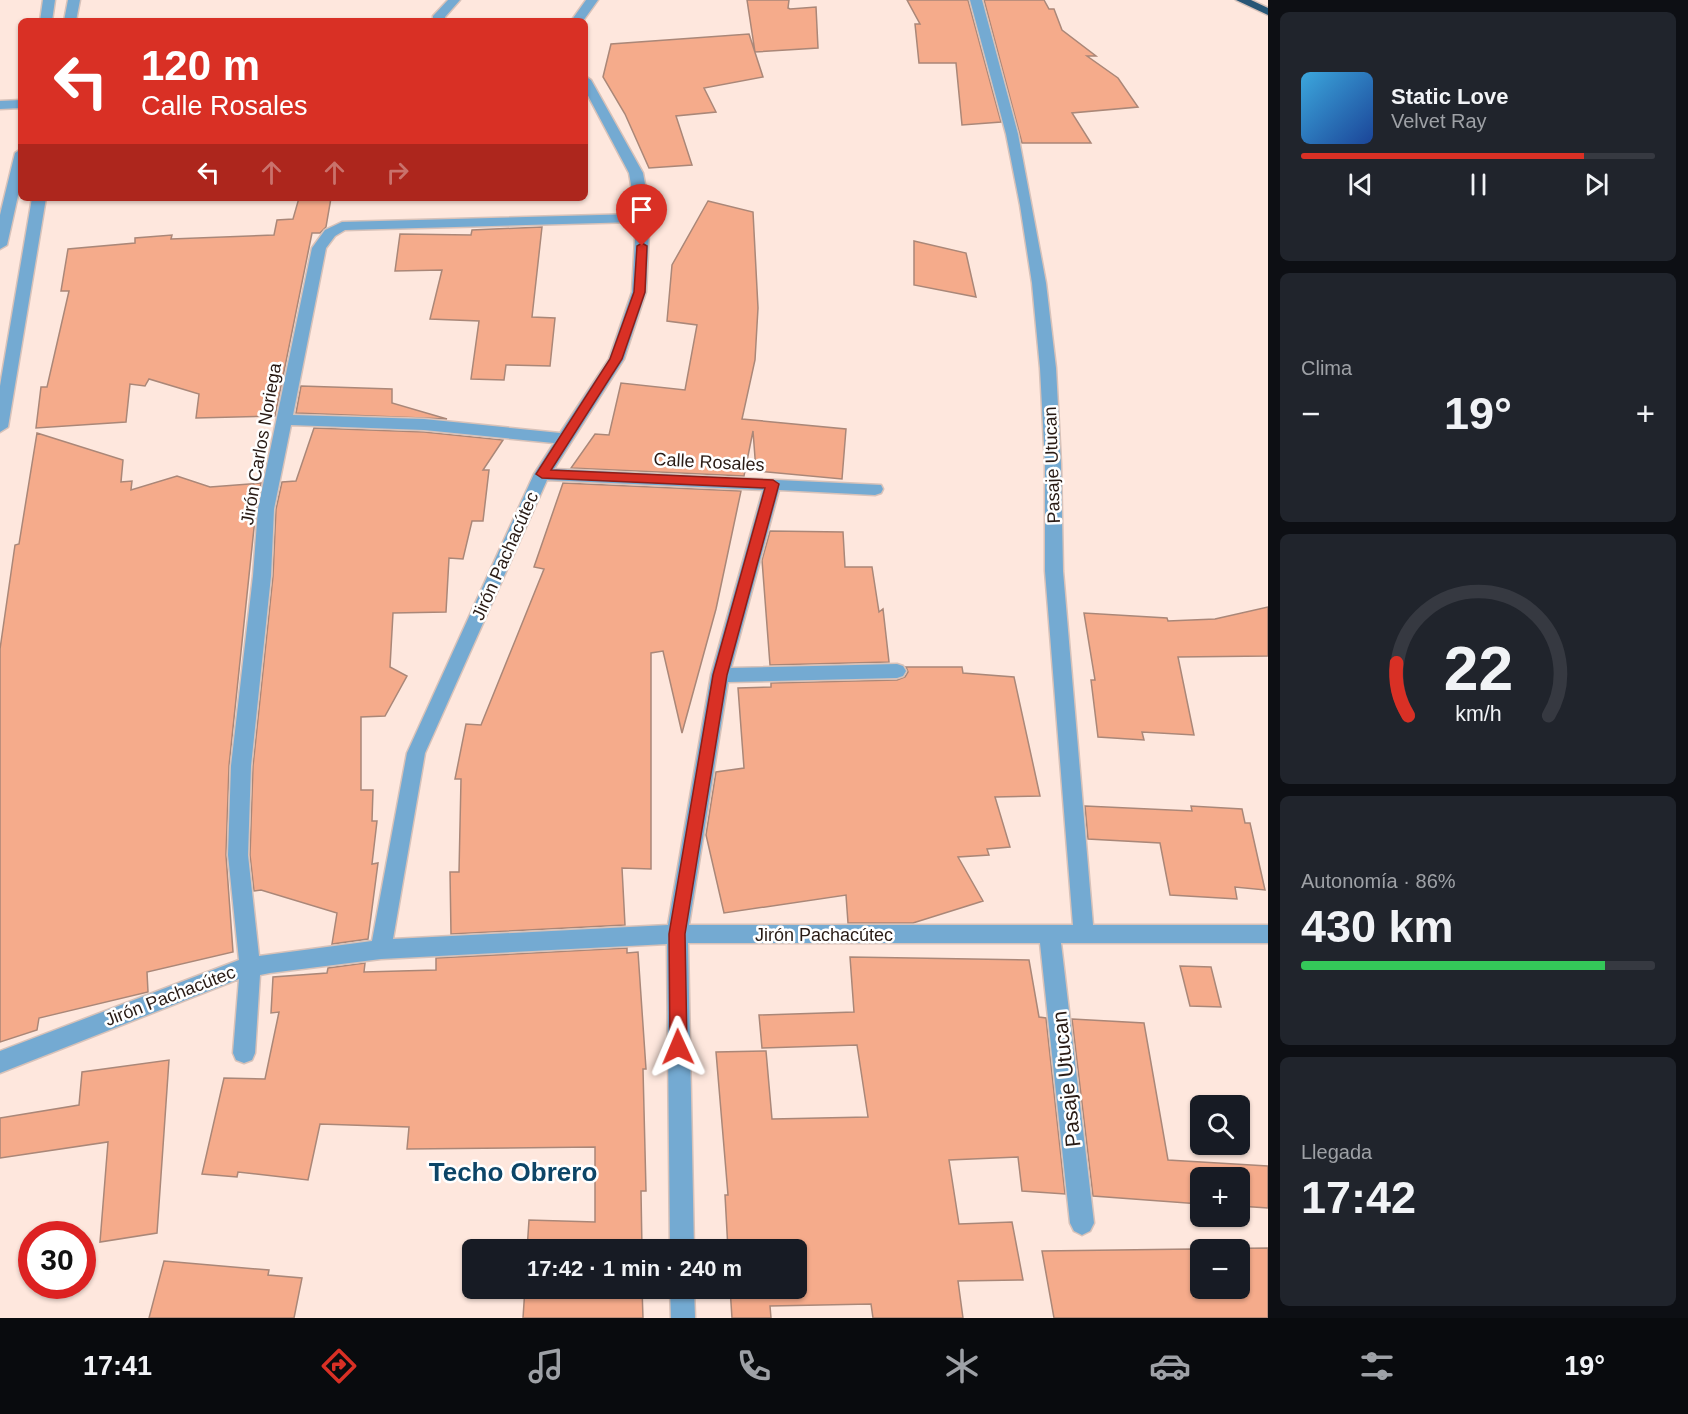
<!DOCTYPE html>
<html lang="es">
<head>
<meta charset="utf-8">
<style>
	:root { --surface:#171b24; --page:#20242c; --text:#f1f3f6; --muted:#9ea1a6; --line:#363941; --accent:#d93025 }
	body { margin:0; font-family:Helvetica,sans-serif; background:var(--page); color:var(--text); height:100vh; display:flex; flex-direction:column; font-size:22px; white-space:nowrap }
	* { box-sizing:border-box; margin:0 }
	p { font-size:20px; color:var(--muted) }
	.icon { flex:none; width:33px; height:33px; fill:none; stroke:currentColor; stroke-width:2; stroke-linecap:round; stroke-linejoin:round }
	.map { position:relative; flex:1; overflow:hidden }
	.drawer { display:flex; flex-direction:column; gap:12px; padding:12px; background:#0d0f14; width:420px }
	.drawer>* { flex:none }
	.hud { position:absolute; left:18px; top:18px; width:570px; height:183px; border-radius:9px; box-shadow:0 2px 4px #0004; background:#d93025; color:#fff; overflow:hidden }
	.controls { position:absolute; left:1190px; top:1095px; display:grid; gap:12px }
	.controls a { display:grid; place-items:center; width:60px; height:60px; border-radius:9px; background:var(--surface); box-shadow:0 2px 4px #0004; font-size:30px }
	.speed { position:absolute; left:18px; top:1221px; display:flex; gap:12px; font-size:30px; font-weight:700; text-align:center }
	.speed>* { display:grid; place-content:center; width:78px; height:78px; border-radius:50%; background:var(--surface); box-shadow:0 2px 4px #0004; line-height:1 }
	.speed .limit { border:9px solid #d22; background:#fff; color:#111 }
	.pin { position:absolute; display:grid; place-items:center; width:51px; height:51px; color:#fff; margin:-62px -26px; border-radius:50% 50% 50% 0; rotate:-45deg; box-shadow:0 0 6px #0007 }
	.pin .icon { rotate:45deg }
	.me { position:absolute; width:66px; margin:-33px; rotate:359deg; stroke-linejoin:round; filter:drop-shadow(0 0 4px #0008) }
	.turn { display:flex; align-items:center; gap:21px; height:126px; padding:0 24px; font-size:27px }
	.turn .icon { width:78px; height:78px; stroke-width:2.5 }
	.turn b { display:block; font-size:42px; line-height:51px }
	.lanes { display:flex; align-items:center; height:57px; padding:0 24px; background:#0003; justify-content:center; gap:30px; direction:ltr }
	.lanes .off { opacity:.35 }
	.big { font-size:45px; font-weight:700; line-height:1.1 }
	.drawer .tile { flex:1; display:flex; flex-direction:column; justify-content:center; gap:9px; min-width:0; padding:0 21px; border-radius:9px; background:var(--page) }
	.drawer .dial { align-items:center; gap:0 }
	.dial svg { height:156px; overflow:visible; fill:none; stroke:var(--line); stroke-width:7; stroke-linecap:round; text-anchor:middle }
	.dial text { fill:var(--text); stroke:none }
	.song { display:flex; align-items:center; gap:18px }
	.cover { width:72px; height:72px; border-radius:9px; background:linear-gradient(135deg,hsl(200 70% 55%),hsl(220 70% 35%)) }
	.played { height:6px; border-radius:3px; background:linear-gradient(90deg,var(--accent) 80%,var(--line) 80%) }
	.keys { display:flex; justify-content:space-around; direction:ltr }
	.heat { display:flex; justify-content:space-between; align-items:center; font-size:33px; direction:ltr }
	.charge { height:9px; border-radius:4px; background:linear-gradient(90deg,#34c759 86%,var(--line) 0) }
	.trip { position:absolute; left:462px; top:1239px; width:345px; height:60px; border-radius:9px; background:var(--surface); box-shadow:0 2px 4px #0004; font-weight:700; line-height:60px; text-align:center }
	.tabs { display:flex; height:96px; justify-content:space-around; align-items:center; background:#090b0e; color:var(--muted) }
	.tabs .icon { width:42px; height:42px }
	.tabs .selected { color:var(--accent) }
	.tabs b { font-size:27px; color:var(--text) }
	main { display:flex; flex:1; min-height:0 }
	.map>svg:first-child { display:block }
	.building { fill:#f5ab8b; stroke:#aa8778; stroke-width:1.5; fill-rule:evenodd }
	.lines { fill:none; stroke-linecap:round; stroke-linejoin:round }
	.minor-casing { stroke:#d8c2b9; stroke-width:3 }
	.highway-casing { stroke:#d8c2b9; stroke-width:3 }
	.minor { fill:#74aad2; fill-rule:evenodd }
	.highway { fill:#285676; fill-rule:evenodd }
	.route { fill:#d93025; stroke:#8d1f18; stroke-width:1.5 }
	.labels { text-anchor:middle; dominant-baseline:central; stroke-width:5; stroke-linejoin:round; paint-order:stroke }
	.street-label { font-size:18px; fill:#291b15; stroke:#fff }
	.near-street-label { font-size:21px; fill:#291b15; stroke:#fff }
	.near-quarter-label { font-size:26px; font-weight:bold; fill:#0c4567; stroke:#fff }
</style>
</head>
<body>
<main>
<div class="map">
<svg width="1268" height="1318" viewBox="0 0 1268 1318">
	<rect width="100%" height="100%" fill="#fee7dd"/>
	<path class="building" d="M747 0H789L788 8 790 9 816 7 818 48 755 52Z
		M907 0H968L1001 122 962 125 956 63H919L915 24H920Z
		M984 0H1044L1049 9H1054L1062 30 1096 56H1087L1118 78 1138 107 1072 113 1091 143H1022Z
		M749 34 763 77 704 88 716 112 676 116 692 165 649 168 625 114 603 77 611 44Z
		M299 198H331L326 227 320 233H312L275 416 196 418 199 394 149 379 145 386 130 384 126 422 36 428 41 387H47L69 291H61L68 249 135 243V238L172 235 171 239 274 235 277 220 293 219Z
		M708 201 753 212 758 308 755 360 742 419 846 429 842 479 756 471 753 431 744 476 571 468 595 434 609 435 621 383 685 390 697 325 667 321 672 265Z
		M542 227 532 317 555 318 550 366 506 365 504 380 471 379 479 321 430 319 442 270 395 271 400 234 471 235 472 230Z
		M914 241 966 253 976 297 914 285Z
		M301 386 392 389V403L447 419 296 413Z
		M314 428 424 432 503 440 483 470H489L483 521H472L463 559 449 558 446 612 393 613 390 667 407 676 385 716 361 717V790H373L372 821H377L372 864 378 863 368 939 332 944 337 913 261 890 254 891 250 855 253 766 273 576 276 509 282 482 296 481Z
		M37 433 123 460 121 482 132 481 131 490 177 476 210 487 261 483 256 509 229 766 226 855 233 952 147 972 148 992 39 1018 37 1030 0 1042V649L15 545 19 544Z
		M563 483 741 491 716 609 682 733 663 651 651 653V869L622 868 625 925 451 934 450 872H459L461 779H455L466 724 481 725 515 641 544 569 534 567Z
		M770 531 843 532 845 567H872L879 612 883 609 889 662 770 665 762 560Z
		M1268 607V656L1178 657 1194 735 1142 732 1144 740 1098 737 1091 680H1095L1084 613 1167 618 1168 621 1215 619Z
		M906 667H962L963 673 1014 677 1040 796 995 797 1010 847 987 849 989 855 958 857 983 901 913 923H848L846 895 724 913 706 835 716 772 744 768 738 688 771 687V683L897 680 905 677 908 672Z
		M1085 806 1192 811 1191 806 1242 809 1245 823H1250L1265 890 1235 887 1237 899 1170 895 1160 843 1088 839Z
		M627 948V953L638 952 646 1069H643L646 1191H641L642 1250H527L529 1220 595 1222V1147L407 1149 409 1127 320 1124 308 1180 238 1172 237 1177 202 1174 224 1078 265 1079 279 1012 271 1013 273 977 327 973 328 968 365 963 364 972 436 970V958Z
		M850 957 1029 960 1039 1017 1046 1018 1065 1194 1022 1191 1018 1157 949 1160 959 1224 1012 1222 1023 1280 958 1281 963 1318H873L871 1304 770 1306 771 1318H732L730 1288H796V1250H728L725 1195H728L716 1052 766 1051 772 1119 868 1117 857 1045 762 1048 759 1015 854 1012Z
		M1180 966 1211 967 1221 1007 1190 1006Z
		M1072 1019 1144 1023 1168 1160 1268 1166V1208L1239 1206V1178H1200V1204L1093 1196Z
		M169 1060 157 1233 100 1242 108 1142 0 1158V1118L79 1105 82 1072Z
		M1268 1248V1318H1054L1042 1251ZM1200 1250H1239V1288H1200Z
		M164 1261 269 1270 268 1275 302 1278 294 1318H149Z
		M525 1288H642L643 1318H523Z"/>
	<g class="lines">
		<defs>
			<path id="minor" d="M43 0H55L52 21H40Z
				M68 0H80L76 21H64Z
				M448 0H460L445 17V21H433V16Z
				M586 0H598L583 21H571Z
				M970 0H982L1018 134 1046 283 1056 368 1061 464 1063 571 1093 925H1268V943H1061L1094 1223 1090 1231 1082 1235 1074 1231 1070 1223 1040 943H688L694 1250H670L667 944 381 959 270 973 260 975 255 1053 252 1060 244 1063 236 1060 233 1053 239 979 0 1073V1051L239 960 228 855 231 766 253 576 258 509 312 248 325 230 342 222 636 214 629 173 585 90V76L591 80 643 173 650 212 646 292 624 359 554 469 881 485 883 489 881 493 875 495 779 490 731 668 897 664 903 666 906 671 903 676 897 678 728 682 689 925H1073L1045 571V464L1040 368 1032 283 1020 205 1006 134ZM636 222 632 292 609 359 560 433 424 419 293 415 326 248 335 236 345 230ZM291 425 424 430 554 443 534 474 407 753 372 941 259 956 248 855 251 766 271 576 274 509ZM547 480 763 490 711 675 668 925 393 939 425 753Z
				M21 100V108L0 109V101Z
				M21 149V182L7 245 0 249V215L15 153Z
				M32 198H46L8 427 0 432V386Z
				M670 1288H694L695 1318H671Z"/>
			<path id="highway" d="M1236 0H1251L1268 8V15Z"/>
		</defs>
		<use href="#minor" class="minor-casing"/>
		<use href="#highway" class="highway-casing"/>
		<use href="#minor" class="minor"/>
		<use href="#highway" class="highway"/>
	</g>
	<path class="route" d="M642 243 647 246 645 292 622 359 551 470 773 480 779 484 727 675 685 934 687 1047 684 1052 678 1055 673 1052 670 1047 669 934 713 675 765 488 542 478 536 474 610 359 634 292 637 246Z"/>
	<g class="labels">
		<g class="street-label">
			<text transform="translate(261 444) rotate(-80)">Jirón Carlos Noriega</text>
			<text transform="translate(709 462) rotate(3)">Calle Rosales</text>
			<text transform="translate(1052 465) rotate(-92)">Pasaje Utucan</text>
			<text transform="translate(505 556) rotate(-66)">Jirón Pachacútec</text>
			<text x="824" y="935">Jirón Pachacútec</text>
			<text transform="translate(170 996) rotate(-21)">Jirón Pachacútec</text>
		</g>
		<g class="near-street-label">
			<text transform="translate(1066 1079) rotate(-96)">Pasaje Utucan</text>
		</g>
		<g class="near-quarter-label">
			<text x="513" y="1172">Techo Obrero</text>
		</g>
	</g>
</svg>
<div class="controls">
<a><svg class="icon" aria-label="search" viewBox="0 0 24 24"><circle cx="10" cy="10" r="6"/><path d="M15 15l6 6"/></svg></a>
<a>+</a>
<a>−</a>
</div>
<div class="speed"><div class="limit">30</div></div>
<div class="pin" style="left:642px;top:246px;background:#d93025"><svg class="icon" aria-label="arrive" viewBox="0 0 24 24"><path d="M6 21V4h12l-3 4 3 4H6"/></svg></div>
<svg class="me" style="left:678px;top:1047px" viewBox="-20 -20 40 40"><path d="M0-17L14 15 0 8-14 15z" fill="#d93025" stroke="#fff" stroke-width="4"/></svg>
<div class="trip">17:42 · 1 min · 240 m</div>
<div class="hud">
<div class="turn"><svg class="icon" aria-label="left" viewBox="0 0 24 24"><path d="M17 20v-9H6M10 6l-5 5 5 5"/></svg><div><b>120 m</b>Calle Rosales</div></div>
<div class="lanes"><svg class="icon" aria-label="left" viewBox="0 0 24 24"><path d="M17 20v-9H6M10 6l-5 5 5 5"/></svg><svg class="icon off" aria-label="ahead" viewBox="0 0 24 24"><path d="M12 20V5M6 11l6-6 6 6"/></svg><svg class="icon off" aria-label="ahead" viewBox="0 0 24 24"><path d="M12 20V5M6 11l6-6 6 6"/></svg><svg class="icon off" aria-label="right" viewBox="0 0 24 24"><path d="M7 20v-9h11M14 6l5 5-5 5"/></svg></div>
</div>
</div>
<section class="drawer">
<div class="tile">
<div class="song"><i class="cover"></i><div><b>Static Love</b><p>Velvet Ray</p></div></div>
<div class="played"></div>
<div class="keys"><svg class="icon" aria-label="previous" viewBox="0 0 24 24"><path d="M18 5L8 12l10 7zM5 5v14"/></svg><svg class="icon" aria-label="pause" viewBox="0 0 24 24"><path d="M8 5v14M16 5v14"/></svg><svg class="icon" aria-label="next" viewBox="0 0 24 24"><path d="M6 5l10 7-10 7zM19 5v14"/></svg></div>
</div>
<div class="tile"><p>Clima</p>
<div class="heat"><a>−</a><b class="big">19°</b><a>+</a></div>
</div>
<div class="tile dial"><svg viewBox="0 0 100 80">
<path d="M14 69A42 42 0 1 1 86 69"/>
<path d="M14 69A42 42 0 0 1 8 42" stroke="#d93025"/>
<text x="50" y="56" font-size="32" font-weight="700">22</text>
<text x="50" y="72" font-size="11">km/h</text>
</svg></div>
<div class="tile"><p>Autonomía · 86%</p><b class="big">430 km</b><div class="charge"></div></div>
<div class="tile"><p>Llegada</p><b class="big">17:42</b></div>
</section>
</main>
<nav class="tabs">
<b>17:41</b>
<svg class="icon selected" aria-label="directions" viewBox="0 0 24 24"><path d="M12 3l9 9-9 9-9-9zM9 14v-3h6M13 9l2 2-2 2"/></svg>
<svg class="icon" aria-label="music" viewBox="0 0 24 24"><path d="M9 18V5l10-2v13"/><circle cx="6" cy="18" r="3"/><circle cx="16" cy="16" r="3"/></svg>
<svg class="icon" aria-label="phone" viewBox="0 0 24 24"><path d="M5 4h4l2 5-3 2q2 4 5 5l2-3 5 2v4C11 20 4 13 5 4z"/></svg>
<svg class="icon" aria-label="climate" viewBox="0 0 24 24"><path d="M12 3v18M4 7l16 10M4 17L20 7"/></svg>
<svg class="icon" aria-label="car" viewBox="0 0 24 24"><path d="M5 17H2v-5l4-1 3-4h7l3 4 3 1v5h-3M9 17h6M6 11h13"/><circle cx="7" cy="17" r="2"/><circle cx="17" cy="17" r="2"/></svg>
<svg class="icon" aria-label="filters" viewBox="0 0 24 24"><path d="M4 7h16M4 17h16"/><circle cx="9" cy="7" r="2"/><circle cx="15" cy="17" r="2"/></svg>
<b>19°</b>
</nav>
</body>
</html>
